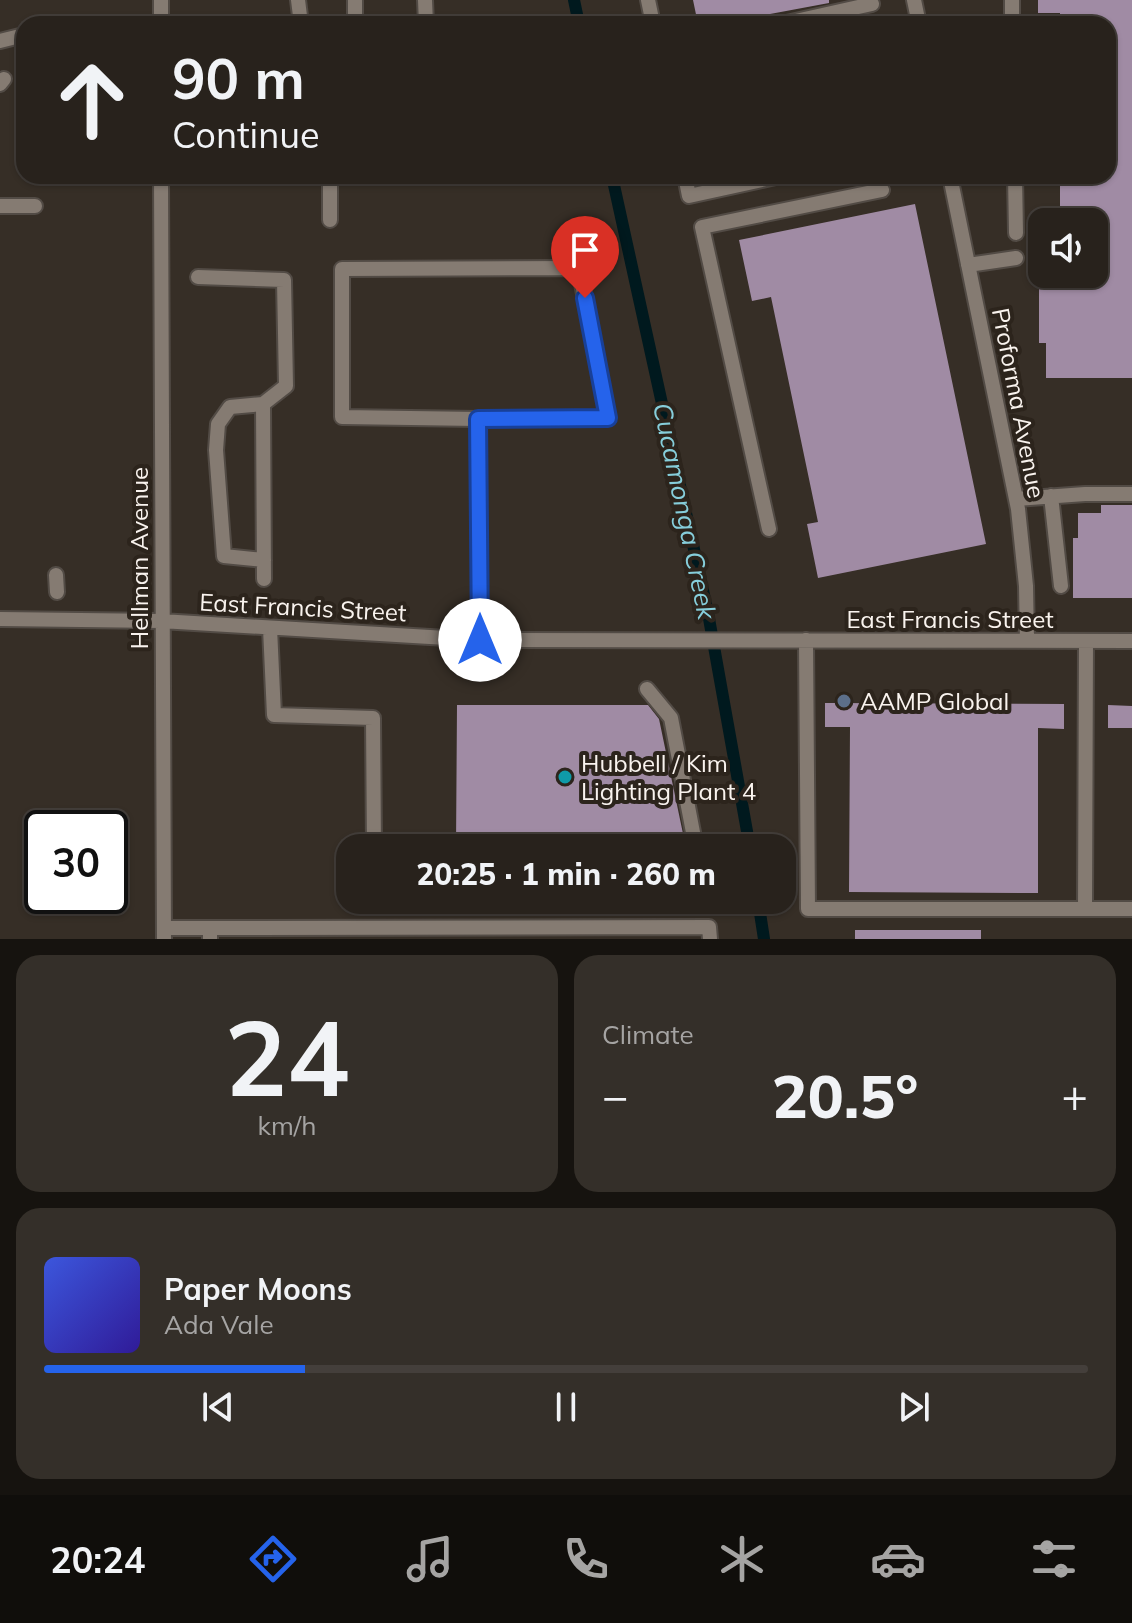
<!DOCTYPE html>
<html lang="en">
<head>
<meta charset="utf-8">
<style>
	:root { --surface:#28221c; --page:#342f29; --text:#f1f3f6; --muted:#a5a4a3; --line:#443f3b; --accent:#2563eb }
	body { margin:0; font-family:Mulish,sans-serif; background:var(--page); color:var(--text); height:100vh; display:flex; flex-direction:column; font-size:30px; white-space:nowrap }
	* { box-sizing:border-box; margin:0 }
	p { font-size:26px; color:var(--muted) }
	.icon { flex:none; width:44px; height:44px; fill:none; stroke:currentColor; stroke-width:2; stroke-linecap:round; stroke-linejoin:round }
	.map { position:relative; height:939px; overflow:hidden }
	.sheet { display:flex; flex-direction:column; gap:16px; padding:16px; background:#16130f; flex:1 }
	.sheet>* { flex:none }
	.top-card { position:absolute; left:16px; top:16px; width:1100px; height:168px; border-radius:24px; box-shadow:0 2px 6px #0004,0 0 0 2px var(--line); background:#28221c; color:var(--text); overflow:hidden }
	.tools { position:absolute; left:1028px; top:208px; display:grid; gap:16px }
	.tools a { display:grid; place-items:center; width:80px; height:80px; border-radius:16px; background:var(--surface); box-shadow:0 2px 6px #0004,0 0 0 2px var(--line); font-size:40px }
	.speed { position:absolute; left:24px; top:810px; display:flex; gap:16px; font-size:40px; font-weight:700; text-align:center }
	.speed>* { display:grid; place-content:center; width:104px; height:104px; border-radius:50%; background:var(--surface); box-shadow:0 2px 6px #0004,0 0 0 2px var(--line); line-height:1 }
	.speed .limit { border:4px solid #111; border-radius:12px; background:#fff; color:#111 }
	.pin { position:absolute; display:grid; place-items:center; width:68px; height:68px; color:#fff; margin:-82px -34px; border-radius:50% 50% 50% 0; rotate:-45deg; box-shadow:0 0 8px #0007 }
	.pin .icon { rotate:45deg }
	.me { position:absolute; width:88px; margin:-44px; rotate:0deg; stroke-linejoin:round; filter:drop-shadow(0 0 6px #0008) }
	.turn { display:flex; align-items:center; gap:28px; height:168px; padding:0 24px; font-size:36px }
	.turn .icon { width:104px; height:104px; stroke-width:2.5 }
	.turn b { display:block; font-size:56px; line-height:68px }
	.big { font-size:60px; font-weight:800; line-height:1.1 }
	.sheet .tile { flex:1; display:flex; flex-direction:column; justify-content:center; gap:12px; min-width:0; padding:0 28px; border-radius:24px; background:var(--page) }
	.sheet .dial { align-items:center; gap:0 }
	.dial b { font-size:104px; line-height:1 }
	.song { display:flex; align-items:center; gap:24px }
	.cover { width:96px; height:96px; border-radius:12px; background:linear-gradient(135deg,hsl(230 70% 55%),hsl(250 70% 35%)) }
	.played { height:8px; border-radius:4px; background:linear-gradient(90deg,var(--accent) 25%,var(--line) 25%) }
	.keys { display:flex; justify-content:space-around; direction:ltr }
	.heat { display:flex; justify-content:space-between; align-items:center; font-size:44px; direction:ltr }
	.sheet .tiles { flex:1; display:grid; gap:16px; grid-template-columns:1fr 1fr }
	.tile:last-child { grid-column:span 2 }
	.trip { position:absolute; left:336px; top:834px; width:460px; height:80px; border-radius:24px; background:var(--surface); box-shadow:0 2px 6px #0004,0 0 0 2px var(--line); font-weight:800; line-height:80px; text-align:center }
	.tab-bar { display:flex; height:128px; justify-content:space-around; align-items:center; background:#100e0b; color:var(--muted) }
	.tab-bar .icon { width:56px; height:56px }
	.tab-bar .active { color:var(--accent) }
	.tab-bar b { font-size:36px; color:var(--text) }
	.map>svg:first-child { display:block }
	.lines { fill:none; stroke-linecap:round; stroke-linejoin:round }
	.canal { stroke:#00191e; stroke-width:12 }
	.building { fill:#a08ba4 }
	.minor-casing { stroke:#524b45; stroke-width:18 }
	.minor { stroke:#857b72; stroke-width:14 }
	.route-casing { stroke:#184099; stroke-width:20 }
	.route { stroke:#2563eb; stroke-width:14 }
	.service-dot { fill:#5c6f8a; stroke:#2c241c; stroke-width:3 }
	.culture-dot { fill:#0f9aa8; stroke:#2c241c; stroke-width:3 }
	.labels { text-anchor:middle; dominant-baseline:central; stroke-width:8; stroke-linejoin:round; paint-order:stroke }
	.street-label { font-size:24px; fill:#f9f3ee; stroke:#2c241c }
	.poi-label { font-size:24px; fill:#f9f3ee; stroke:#2c241c; text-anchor:start }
	.water-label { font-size:26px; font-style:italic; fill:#86cedb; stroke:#2c241c }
</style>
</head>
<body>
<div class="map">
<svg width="1132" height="939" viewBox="0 0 1132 939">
	<rect width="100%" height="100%" fill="#362e26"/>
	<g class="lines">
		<path class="canal" d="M574 0 579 24
			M612 176 708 613 750 848
			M758 900 764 939"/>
	</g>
	<path class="building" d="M693 0H829V3L716 24H698Z
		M1038 0H1132V378H1046V343H1039V274H1094V222H1060V176H1108V24H1060V13H1038Z
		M915 204 986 544 818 578 807 524 818 522 771 297 752 301 739 240Z
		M1101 505H1132V598H1073V538H1078V513H1101Z
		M825 703 1064 704V729L1038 728V893L849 892 850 727H825Z
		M457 705H648L659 719 686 848H456Z
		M1108 705 1132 706V728H1108Z
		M855 930H981V939H855Z"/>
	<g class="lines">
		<defs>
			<path id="minor" d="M161 0V24
				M298 0 301 24
				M355 0V24
				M425 0 426 24
				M648 0 653 24
				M914 0 919 24
				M1012 0V24
				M782 24 872 4
				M0 41 24 35
				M0 84 4 79
				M161 176 164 939
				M685 176 689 196 780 176
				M950 176 1018 509 1026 586 1027 641
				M1015 176 1016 233
				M0 206H35
				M330 220V176
				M968 265 1016 258
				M198 277 284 280 286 386 263 404 230 407 218 424 216 450 224 556 264 560
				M263 404 264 579
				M478 419 342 417V269L579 268 608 418 478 419 480 640
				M1051 496 1061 586
				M1016 499 1085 494H1132
				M769 529 702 227 882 190
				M56 575 57 592
				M0 619 161 621 480 640 1132 641
				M270 628 274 715 373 718 374 848
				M806 640 808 909H1132
				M647 689 671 718 696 848
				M1085 909 1086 641
				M164 928H210
				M210 939V928L709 927 710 939"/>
		</defs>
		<use href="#minor" class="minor-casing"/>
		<use href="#minor" class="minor"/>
	</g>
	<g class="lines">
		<defs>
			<path id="route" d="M480 640 478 419 608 418 585 298"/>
		</defs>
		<use href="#route" class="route-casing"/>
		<use href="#route" class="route"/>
	</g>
	<circle class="service-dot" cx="844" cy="701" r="8"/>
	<circle class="culture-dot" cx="565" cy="777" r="8"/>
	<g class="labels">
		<g class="street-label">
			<text transform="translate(1019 403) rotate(79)">Proforma Avenue</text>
			<text transform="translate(139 558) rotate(-90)">Hellman Avenue</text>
			<text transform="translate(303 607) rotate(3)">East Francis Street</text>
			<text x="950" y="619">East Francis Street</text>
		</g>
		<g class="poi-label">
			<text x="860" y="701">AAMP Global</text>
			<text x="581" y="763">Hubbell / Kim<tspan x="581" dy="28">Lighting Plant 4</tspan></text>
		</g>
		<g class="water-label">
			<text transform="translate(685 511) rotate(78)">Cucamonga Creek</text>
		</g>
	</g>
</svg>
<div class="tools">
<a><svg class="icon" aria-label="sound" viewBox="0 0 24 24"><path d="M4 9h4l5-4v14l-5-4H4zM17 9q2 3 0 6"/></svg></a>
</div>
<div class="speed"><div class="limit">30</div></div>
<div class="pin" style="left:585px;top:298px;background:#d93025"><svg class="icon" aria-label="arrive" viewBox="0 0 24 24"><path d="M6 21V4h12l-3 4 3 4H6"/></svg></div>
<svg class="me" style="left:480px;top:640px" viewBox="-20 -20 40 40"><circle r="19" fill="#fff"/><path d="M0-13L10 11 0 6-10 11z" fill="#2563eb"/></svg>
<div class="trip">20:25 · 1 min · 260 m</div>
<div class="top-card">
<div class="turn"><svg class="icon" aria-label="ahead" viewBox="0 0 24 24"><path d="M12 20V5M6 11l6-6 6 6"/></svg><div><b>90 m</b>Continue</div></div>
</div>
</div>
<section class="sheet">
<div class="tiles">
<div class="tile dial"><b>24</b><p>km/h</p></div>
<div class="tile"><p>Climate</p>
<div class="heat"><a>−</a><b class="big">20.5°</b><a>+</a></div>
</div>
<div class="tile">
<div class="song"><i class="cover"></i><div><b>Paper Moons</b><p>Ada Vale</p></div></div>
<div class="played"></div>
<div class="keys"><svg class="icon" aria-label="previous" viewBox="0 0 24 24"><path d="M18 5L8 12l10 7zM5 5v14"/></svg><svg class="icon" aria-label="pause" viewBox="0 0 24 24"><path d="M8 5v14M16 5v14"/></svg><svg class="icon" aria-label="next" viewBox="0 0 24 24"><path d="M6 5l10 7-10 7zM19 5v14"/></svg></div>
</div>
</div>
</section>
<nav class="tab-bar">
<b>20:24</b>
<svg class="icon active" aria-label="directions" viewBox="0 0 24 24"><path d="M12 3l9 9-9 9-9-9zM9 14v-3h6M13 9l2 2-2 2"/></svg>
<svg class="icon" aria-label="music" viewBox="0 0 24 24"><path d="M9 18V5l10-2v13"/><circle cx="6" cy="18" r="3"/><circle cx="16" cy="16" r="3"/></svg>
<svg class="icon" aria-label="phone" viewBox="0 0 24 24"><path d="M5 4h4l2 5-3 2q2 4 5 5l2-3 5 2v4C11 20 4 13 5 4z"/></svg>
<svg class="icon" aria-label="climate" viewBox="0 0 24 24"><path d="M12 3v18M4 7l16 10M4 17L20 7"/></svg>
<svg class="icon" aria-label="car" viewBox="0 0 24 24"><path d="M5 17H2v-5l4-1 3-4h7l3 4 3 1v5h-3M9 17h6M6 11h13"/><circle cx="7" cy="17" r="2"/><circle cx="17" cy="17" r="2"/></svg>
<svg class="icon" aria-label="filters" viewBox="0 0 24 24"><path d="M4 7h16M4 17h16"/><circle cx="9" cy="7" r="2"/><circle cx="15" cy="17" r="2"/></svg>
</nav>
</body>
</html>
